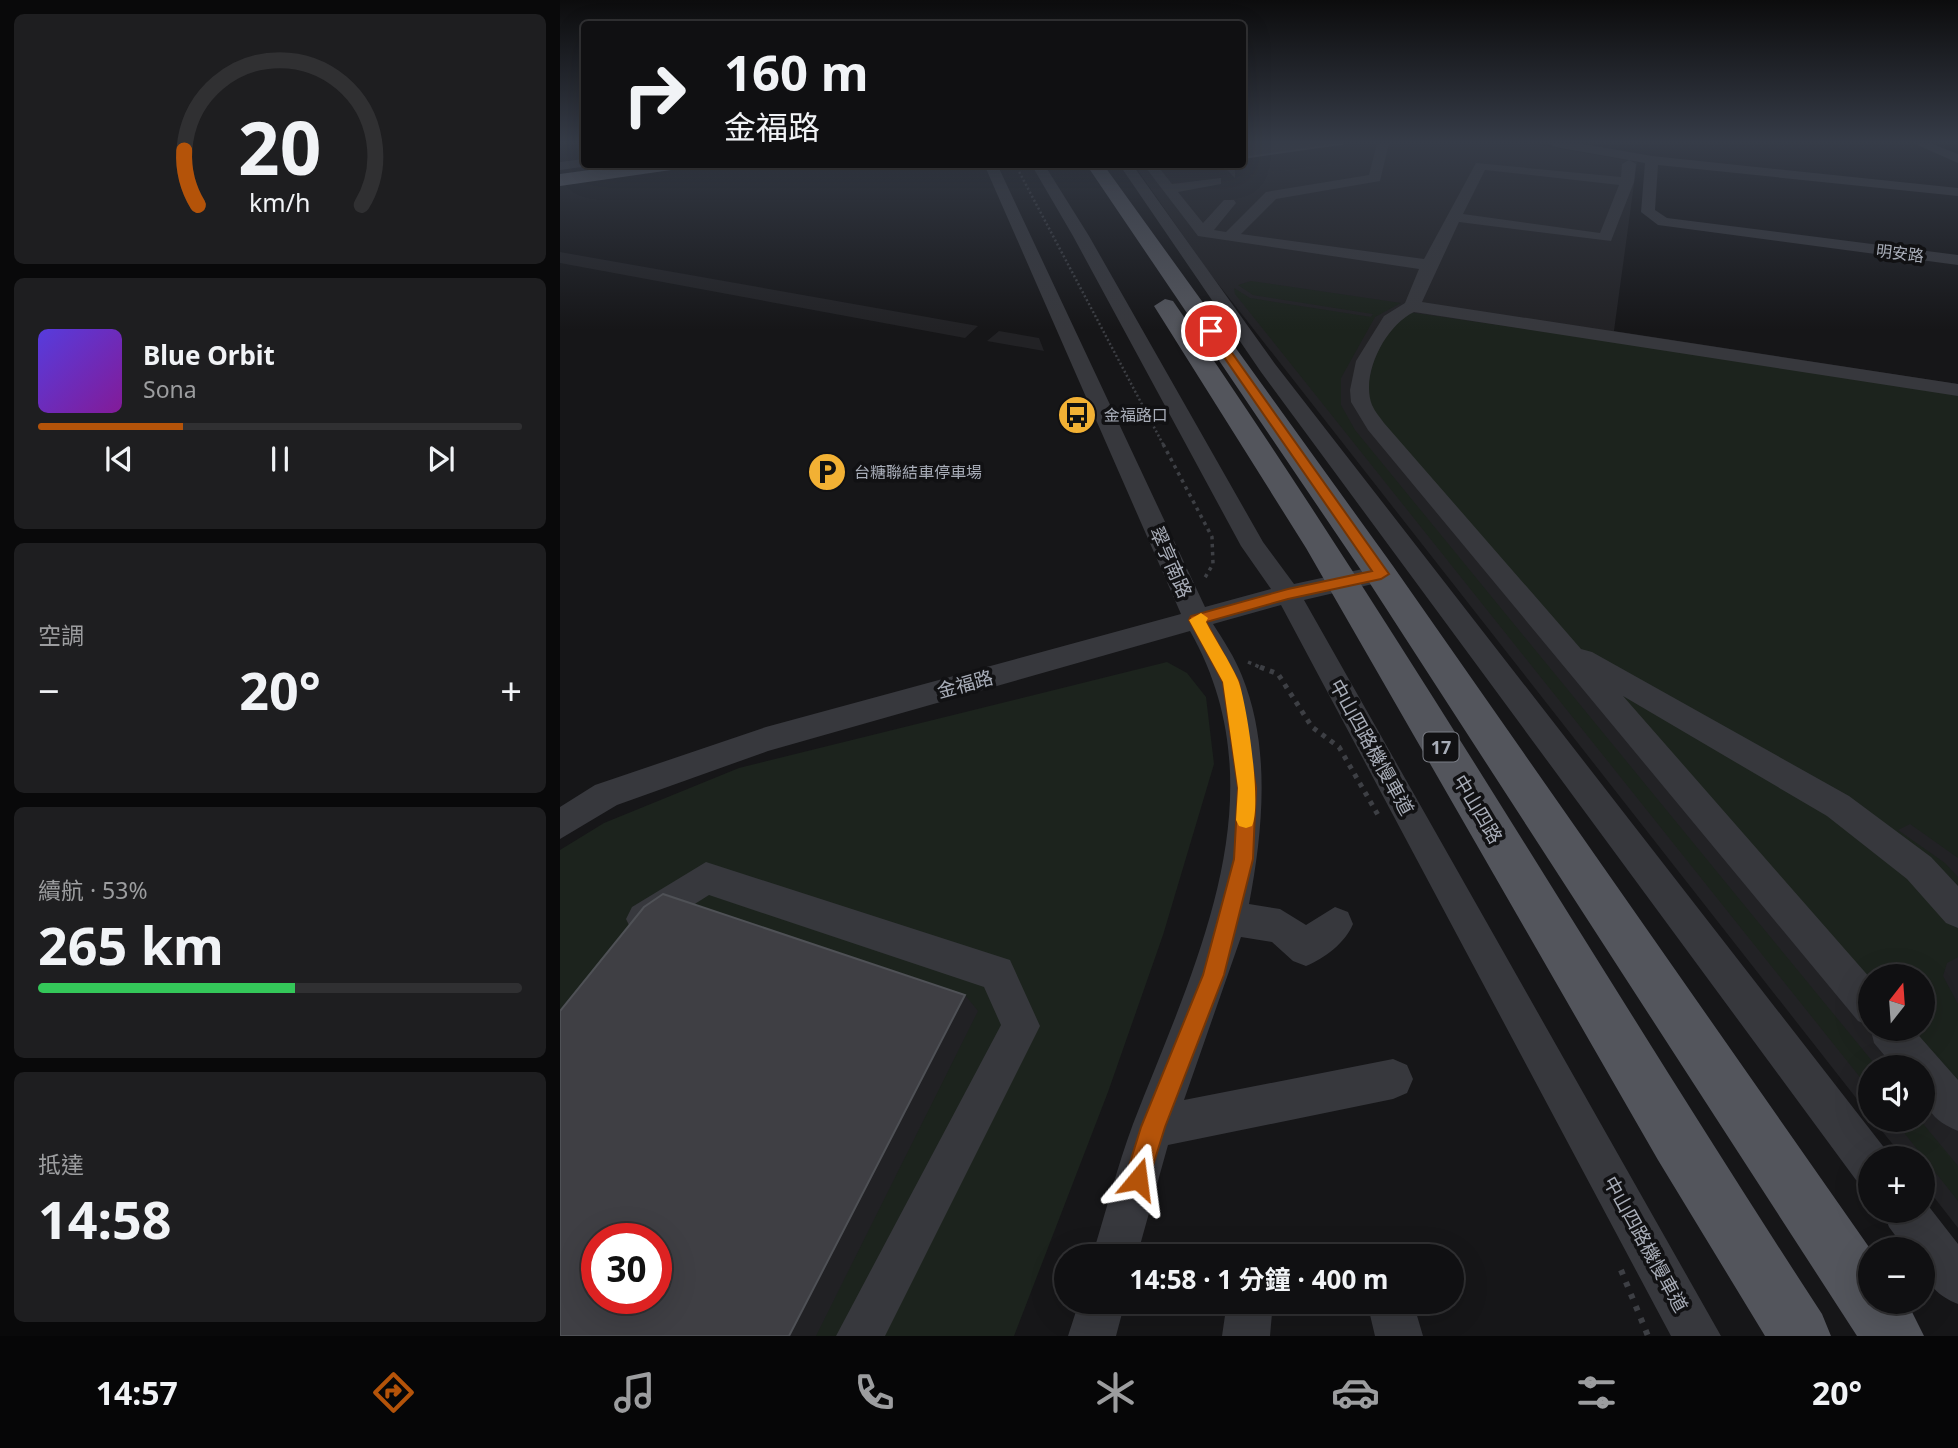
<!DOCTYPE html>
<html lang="zh-TW">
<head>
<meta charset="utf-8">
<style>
	:root { --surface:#101012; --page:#1e1e20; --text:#f1f3f6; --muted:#9c9d9f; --line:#303032; --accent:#b45309 }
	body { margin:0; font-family:"Noto Sans","Noto Sans TC",sans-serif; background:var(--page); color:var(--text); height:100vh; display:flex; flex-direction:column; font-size:26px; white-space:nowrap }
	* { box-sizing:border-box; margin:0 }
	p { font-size:23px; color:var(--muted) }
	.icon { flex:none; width:38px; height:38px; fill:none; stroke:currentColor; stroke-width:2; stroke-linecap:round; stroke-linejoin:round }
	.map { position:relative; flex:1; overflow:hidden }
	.drawer { display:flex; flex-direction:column; gap:14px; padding:14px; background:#09090a; width:560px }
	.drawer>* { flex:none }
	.banner { position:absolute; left:21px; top:21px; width:665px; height:147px; border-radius:7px; box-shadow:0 7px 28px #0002,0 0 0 2px var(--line); background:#101012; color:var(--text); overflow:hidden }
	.needle { width:46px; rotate:17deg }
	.buttons { position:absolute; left:1298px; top:964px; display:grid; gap:14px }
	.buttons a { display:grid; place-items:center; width:77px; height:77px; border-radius:50%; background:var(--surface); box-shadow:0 7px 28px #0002,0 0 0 2px var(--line); font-size:35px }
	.speed { position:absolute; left:21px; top:1223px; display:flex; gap:14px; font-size:35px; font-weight:700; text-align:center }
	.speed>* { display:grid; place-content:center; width:91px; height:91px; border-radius:50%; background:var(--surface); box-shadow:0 7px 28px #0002,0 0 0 2px var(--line); line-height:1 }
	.speed .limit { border:10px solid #d22; background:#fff; color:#111 }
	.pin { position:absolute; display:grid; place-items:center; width:60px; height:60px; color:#fff; margin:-30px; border:4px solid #fff; border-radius:50%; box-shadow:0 2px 7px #0007 }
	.me { position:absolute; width:77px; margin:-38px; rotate:16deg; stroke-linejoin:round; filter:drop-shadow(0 0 5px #0008) }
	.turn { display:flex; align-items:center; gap:24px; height:147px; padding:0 28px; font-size:32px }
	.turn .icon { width:91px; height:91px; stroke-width:2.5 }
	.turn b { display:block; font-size:49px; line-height:60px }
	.big { font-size:52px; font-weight:700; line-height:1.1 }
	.drawer .widget { flex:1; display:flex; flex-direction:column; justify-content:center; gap:10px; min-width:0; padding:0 24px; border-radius:10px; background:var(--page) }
	.drawer .dial { align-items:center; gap:0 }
	.dial svg { height:182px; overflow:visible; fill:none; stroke:var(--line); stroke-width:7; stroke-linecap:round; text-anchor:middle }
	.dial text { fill:var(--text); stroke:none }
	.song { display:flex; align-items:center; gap:21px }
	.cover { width:84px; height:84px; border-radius:10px; background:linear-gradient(135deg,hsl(250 70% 55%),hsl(290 70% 35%)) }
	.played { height:7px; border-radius:4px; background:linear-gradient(90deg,var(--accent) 30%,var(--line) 30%) }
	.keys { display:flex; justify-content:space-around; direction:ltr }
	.heat { display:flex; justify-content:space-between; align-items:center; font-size:38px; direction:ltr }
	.charge { height:10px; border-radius:5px; background:linear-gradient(90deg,#34c759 53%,var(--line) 0) }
	.trip { position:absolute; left:494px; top:1244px; width:410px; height:70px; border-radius:35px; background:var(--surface); box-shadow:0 7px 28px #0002,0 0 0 2px var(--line); font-weight:700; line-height:70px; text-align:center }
	.tab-bar { display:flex; height:112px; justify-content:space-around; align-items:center; background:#060607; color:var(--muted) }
	.tab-bar .icon { width:49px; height:49px }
	.tab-bar .current { color:var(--accent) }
	.tab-bar b { font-size:32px; color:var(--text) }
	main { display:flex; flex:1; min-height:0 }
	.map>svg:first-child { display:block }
	.built { fill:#222225; fill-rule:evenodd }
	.green { fill:#1c231d; fill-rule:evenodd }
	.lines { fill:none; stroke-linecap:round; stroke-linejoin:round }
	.path-far3 { stroke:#3d3f44; stroke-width:2.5; stroke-dasharray:2 2.5; stroke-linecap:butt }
	.path-far2 { stroke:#3d3f44; stroke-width:3.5; stroke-dasharray:3.5 4.5; stroke-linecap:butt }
	.path-far1 { stroke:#3d3f44; stroke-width:5; stroke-dasharray:4.5 6; stroke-linecap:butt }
	.path { stroke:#3d3f44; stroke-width:6; stroke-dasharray:5 8; stroke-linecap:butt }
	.minor { fill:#37383d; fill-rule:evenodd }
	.major { fill:#53555c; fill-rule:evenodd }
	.highway { fill:#63666e; fill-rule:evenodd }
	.wall { fill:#323236 }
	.shaded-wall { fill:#212124 }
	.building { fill:#3f3f44; stroke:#4f5156; stroke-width:2; fill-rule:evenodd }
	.route { fill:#b45309; stroke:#753606; stroke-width:2 }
	.slow { fill:#f59e0b }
	.labels { text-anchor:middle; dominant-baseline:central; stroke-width:7; stroke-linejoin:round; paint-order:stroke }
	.far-street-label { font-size:16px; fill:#a8adb8; stroke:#111113 }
	.far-poi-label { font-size:16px; fill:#a8adb8; stroke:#111113; text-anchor:start }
	.shield { fill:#111113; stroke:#7b7e86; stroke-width:2 }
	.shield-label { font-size:18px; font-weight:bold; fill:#a8adb8 }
	.street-label { font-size:19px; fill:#a8adb8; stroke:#111113 }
</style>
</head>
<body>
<main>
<section class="drawer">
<div class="widget dial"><svg viewBox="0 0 100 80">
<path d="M14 69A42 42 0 1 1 86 69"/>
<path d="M14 69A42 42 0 0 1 8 45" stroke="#b45309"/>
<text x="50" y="56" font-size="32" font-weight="700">20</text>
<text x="50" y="72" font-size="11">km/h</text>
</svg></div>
<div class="widget">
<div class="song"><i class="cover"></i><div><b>Blue Orbit</b><p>Sona</p></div></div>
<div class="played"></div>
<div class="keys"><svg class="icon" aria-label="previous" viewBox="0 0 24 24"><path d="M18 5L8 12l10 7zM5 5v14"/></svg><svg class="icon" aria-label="pause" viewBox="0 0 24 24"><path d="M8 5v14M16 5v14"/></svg><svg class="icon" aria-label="next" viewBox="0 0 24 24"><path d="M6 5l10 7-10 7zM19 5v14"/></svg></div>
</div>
<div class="widget"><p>空調</p>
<div class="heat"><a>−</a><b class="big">20°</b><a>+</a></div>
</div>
<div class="widget"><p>續航 · 53%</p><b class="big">265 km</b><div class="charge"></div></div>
<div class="widget"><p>抵達</p><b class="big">14:58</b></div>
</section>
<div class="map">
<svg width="1398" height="1336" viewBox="0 0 1398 1336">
	<rect width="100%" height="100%" fill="#161618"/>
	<path class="built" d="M683 143H967L1077 162 1054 331 1398 384V1228L1363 1183V1158H1344L1313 1120H1363V1068H1311V1117L648 271 574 165 682 164ZM1311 976H1363V1029H1311Z
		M0 252 418 326 405 338 0 263Z
		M439 331 479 338 484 351 427 341Z"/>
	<path class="green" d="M691 281 841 303 815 317 781 378V405L795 430 1317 1067 1311 1068V1091L675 294 674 288 690 298 811 317 813 314 693 295 678 285Z
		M848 312 1398 391V858L1350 824 1338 830 1385 863 1398 877V902L1017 650 822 423C818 416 810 407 809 399 804 372 826 327 848 312Z
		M607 662 627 673 646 697 654 764 603 935 548 1092 454 1336H0V850L44 823 179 768ZM37 1239H96V1298H37Z
		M1053 690 1274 811 1398 923V957L1387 963 1383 976 1398 1004V1091L1344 1029H1363V976H1311V990Z
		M1334 1120H1360L1398 1166V1201Z"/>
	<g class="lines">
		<path class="path-far3" d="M455 164 604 446"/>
		<path class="path-far2" d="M603 444 652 537 653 564 643 581
			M688 662 704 669"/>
		<path class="path-far1" d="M700 667 718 674 752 727 779 747 818 815"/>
		<path class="path" d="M1061 1270 1088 1336"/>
		<path class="minor" d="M817 143H829L820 181 716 199 681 234 864 259 916 163 1061 177 1062 164 1069 160 1076 164 1074 182 1051 241 899 222 862 302 1398 384V396L854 312C826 325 800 374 812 405 815 412 820 417 824 423L1021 649 1032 652 1289 796 1371 857 1398 886V928L1386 923 1347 879 1267 816 1063 696 1311 979V1029H1353L1398 1080V1131C1364 1117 1363 1100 1363 1068H1335L1314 1043 1310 1026 1298 1021 808 430 791 402 790 390 796 361 824 316 845 303 859 269 638 236 583 164H596L612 184 661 178V184L618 192 643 223 664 200H674L676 203 654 230 666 232 706 192 809 175ZM925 170 1059 185 1040 233 903 214Z
			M989 143H1017L1092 156 1398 188V196L1098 165 1095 210 1107 218 1398 255V265L1098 225 1081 212 1085 163 995 147Z
			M1353 143H1370L1398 154V163Z
			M24 159V164L29 166 0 170V162Z
			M424 164H437L645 607 711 589 681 546 513 236 471 164H484L529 236 703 542 734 584 821 565 830 568 834 574 830 580 744 600 1161 1336H1111L721 605 653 624C664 641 675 658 682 676 711 747 703 831 689 904L720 909 746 925 775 907 788 912 793 924C785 943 765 958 746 966L733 961 712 942 681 937 624 1100 833 1059 847 1065 853 1079 847 1093 833 1099 608 1145 577 1256H532C546 1212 557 1167 573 1124 634 966 723 795 630 631L208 751 57 805 0 839V807L35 785 206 727 621 614Z
			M559 164H572L715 364 1326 1150 1330 1158H1311V1186L1296 1180 701 372Z
			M146 862 450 960 480 1026 325 1336H276L441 1025 424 987 149 895 84 936 72 931 66 919 72 907Z
			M1363 1199 1398 1244V1304C1371 1293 1363 1278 1363 1250H1346L1329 1227 1323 1211H1363Z
			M519 1302H565L556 1336H508Z
			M667 1302H713L710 1336H662Z
			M807 1302H853L863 1336H815Z"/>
		<path class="major" d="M526 164H543L833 566 1311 1250V1302H1347L1364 1336H1297L809 582Z
			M605 299 613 301C841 631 1043 978 1262 1314L1271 1336H1205L1098 1160 746 548 594 306Z"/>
		<path class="highway" d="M73 164H127L118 169 0 186V174Z"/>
	</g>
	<path class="wall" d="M781 144 780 163 675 178 661 164H682Z"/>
	<path class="shaded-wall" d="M781 144 780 163 675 178V164H682V158Z
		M405 995 418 1011 256 1336H229Z"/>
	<path class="building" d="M682 143H779L781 144 682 158Z
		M103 894 405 995 229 1336H0V1011L84 907ZM37 1239H96V1298H37Z"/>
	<linearGradient id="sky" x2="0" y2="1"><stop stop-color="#0c0c0d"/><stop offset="0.43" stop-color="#363c48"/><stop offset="1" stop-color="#363c48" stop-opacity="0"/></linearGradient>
	<rect width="1398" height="330" fill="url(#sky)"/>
	<path class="route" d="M648 329H655L829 574 821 579 728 599 646 622 679 682 696 788 693 859 664 975 605 1127 586 1188 578 1191 569 1188 565 1179 581 1127 643 975 674 859 678 788 663 682 629 620 631 616 728 589 812 571 646 331Z"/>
	<path class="slow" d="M641 613 648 618 646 622C656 641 669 660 678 680 687 702 702 806 692 826L686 828 679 826 676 820 678 788 663 682 629 620Z"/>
	<defs>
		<symbol id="bus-disc" viewBox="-11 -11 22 22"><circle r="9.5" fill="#f2b134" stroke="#111113"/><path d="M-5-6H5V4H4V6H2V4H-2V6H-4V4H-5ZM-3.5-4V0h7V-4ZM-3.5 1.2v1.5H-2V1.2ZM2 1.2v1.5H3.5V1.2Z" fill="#111"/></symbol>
		<symbol id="parking-disc" viewBox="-11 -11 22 22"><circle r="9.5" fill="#f2b134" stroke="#111113"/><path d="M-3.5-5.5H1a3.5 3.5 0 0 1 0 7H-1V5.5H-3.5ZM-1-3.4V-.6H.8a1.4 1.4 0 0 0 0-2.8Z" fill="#111"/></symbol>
	</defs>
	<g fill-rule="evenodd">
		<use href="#bus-disc" x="495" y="393" width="44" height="44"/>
		<use href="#parking-disc" x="245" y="450" width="44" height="44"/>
	</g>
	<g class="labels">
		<g class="far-street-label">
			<text transform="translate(1340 253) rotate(7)">明安路</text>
		</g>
		<g class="far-poi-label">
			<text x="544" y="415">金福路口</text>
			<text x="294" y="472">台糖聯結車停車場</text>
		</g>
		<rect class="shield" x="863.5" y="732.5" width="35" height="29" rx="5"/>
		<g class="shield-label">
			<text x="881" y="747">17</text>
		</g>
		<g class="street-label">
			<text transform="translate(611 562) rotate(66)">翠亨南路</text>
			<text transform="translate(405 684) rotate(-15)">金福路</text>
			<text transform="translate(812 747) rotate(61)">中山四路機慢車道</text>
			<text transform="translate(918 809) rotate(59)">中山四路</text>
			<text transform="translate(1086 1244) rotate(61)">中山四路機慢車道</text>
		</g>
	</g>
</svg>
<div class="buttons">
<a><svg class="needle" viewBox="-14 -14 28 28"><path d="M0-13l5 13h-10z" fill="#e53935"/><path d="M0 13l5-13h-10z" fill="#9c9d9f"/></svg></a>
<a><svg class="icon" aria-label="sound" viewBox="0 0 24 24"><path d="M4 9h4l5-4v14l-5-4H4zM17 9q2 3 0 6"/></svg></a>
<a>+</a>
<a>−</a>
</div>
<div class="speed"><div class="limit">30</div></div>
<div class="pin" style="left:651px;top:331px;background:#d93025"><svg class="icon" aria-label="arrive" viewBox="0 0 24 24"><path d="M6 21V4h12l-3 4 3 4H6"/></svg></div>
<svg class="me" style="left:578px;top:1179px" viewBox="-20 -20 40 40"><path d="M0-17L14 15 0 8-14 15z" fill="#b45309" stroke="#fff" stroke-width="4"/></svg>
<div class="trip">14:58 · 1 分鐘 · 400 m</div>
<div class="banner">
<div class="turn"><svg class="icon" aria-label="right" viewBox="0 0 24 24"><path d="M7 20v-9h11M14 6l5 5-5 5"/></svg><div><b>160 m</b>金福路</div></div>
</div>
</div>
</main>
<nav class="tab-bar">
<b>14:57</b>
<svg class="icon current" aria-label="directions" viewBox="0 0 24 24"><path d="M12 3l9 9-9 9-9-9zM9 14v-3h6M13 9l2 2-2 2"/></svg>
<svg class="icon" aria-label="music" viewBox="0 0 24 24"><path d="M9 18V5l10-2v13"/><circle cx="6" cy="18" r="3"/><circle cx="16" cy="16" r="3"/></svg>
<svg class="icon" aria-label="phone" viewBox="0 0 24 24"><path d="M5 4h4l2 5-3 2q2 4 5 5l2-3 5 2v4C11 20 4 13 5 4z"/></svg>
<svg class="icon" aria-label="climate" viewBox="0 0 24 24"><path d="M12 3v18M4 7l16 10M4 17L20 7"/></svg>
<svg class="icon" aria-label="car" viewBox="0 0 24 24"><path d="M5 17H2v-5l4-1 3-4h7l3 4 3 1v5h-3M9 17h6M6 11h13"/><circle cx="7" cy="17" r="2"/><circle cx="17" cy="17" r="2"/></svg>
<svg class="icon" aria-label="filters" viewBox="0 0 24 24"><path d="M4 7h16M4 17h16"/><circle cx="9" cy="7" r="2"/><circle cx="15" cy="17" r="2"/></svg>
<b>20°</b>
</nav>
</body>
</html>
